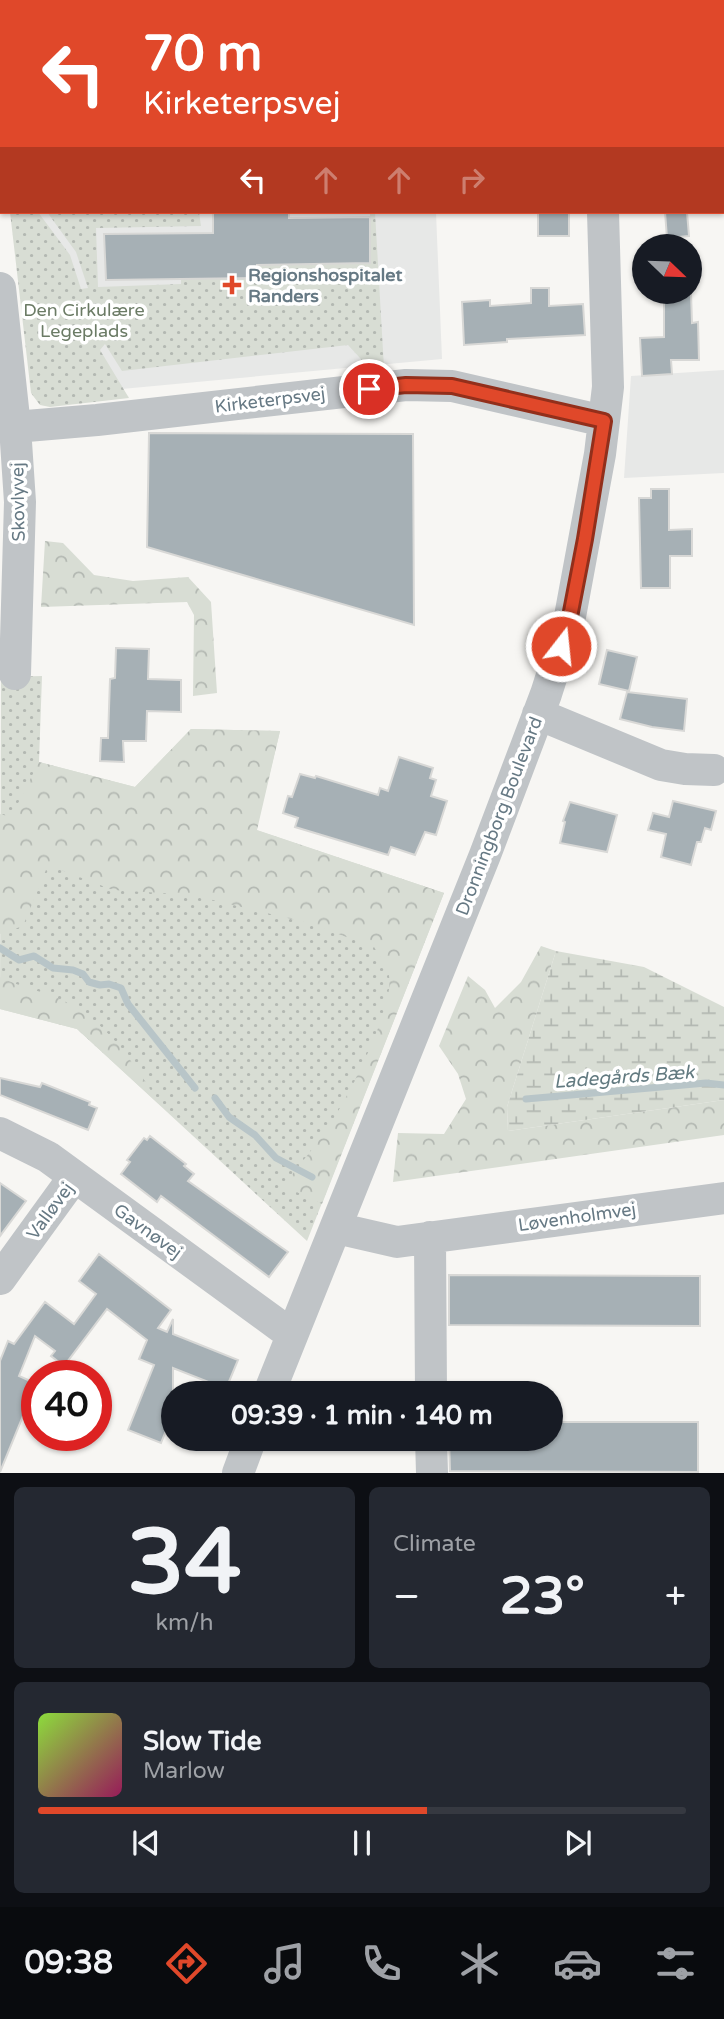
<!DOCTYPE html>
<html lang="en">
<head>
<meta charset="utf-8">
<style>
	:root { --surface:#171b24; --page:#242831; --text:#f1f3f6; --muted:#9ea1a6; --line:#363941; --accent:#e0482a }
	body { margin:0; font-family:"Varela Round",sans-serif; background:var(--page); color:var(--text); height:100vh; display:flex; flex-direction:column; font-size:26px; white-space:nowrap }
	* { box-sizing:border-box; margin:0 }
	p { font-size:23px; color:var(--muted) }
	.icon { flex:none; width:38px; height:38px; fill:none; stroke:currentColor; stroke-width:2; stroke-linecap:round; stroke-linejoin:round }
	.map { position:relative; height:1473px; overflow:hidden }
	.panel { display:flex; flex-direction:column; gap:14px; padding:14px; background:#0d0f14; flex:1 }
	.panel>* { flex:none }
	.banner { position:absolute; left:0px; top:0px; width:724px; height:214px; box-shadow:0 2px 5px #0004; background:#e0482a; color:#fff; overflow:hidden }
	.needle { width:46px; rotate:113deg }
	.buttons { position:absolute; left:632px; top:234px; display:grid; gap:14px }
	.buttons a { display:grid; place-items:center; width:70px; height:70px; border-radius:50%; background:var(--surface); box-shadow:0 2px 5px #0004; font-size:35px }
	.speed { position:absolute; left:21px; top:1360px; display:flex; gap:14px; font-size:35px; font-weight:700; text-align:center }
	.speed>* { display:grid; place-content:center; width:91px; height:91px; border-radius:50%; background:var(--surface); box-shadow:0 2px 5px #0004; line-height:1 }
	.speed .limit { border:10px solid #d22; background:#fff; color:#111 }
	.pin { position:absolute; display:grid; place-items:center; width:60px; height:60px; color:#fff; margin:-30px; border:4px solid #fff; border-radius:50%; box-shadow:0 2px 7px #0007 }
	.me { position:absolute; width:77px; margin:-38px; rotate:16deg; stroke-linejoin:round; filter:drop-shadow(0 0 5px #0008) }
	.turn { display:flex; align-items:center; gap:24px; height:147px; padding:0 28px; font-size:32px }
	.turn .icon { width:91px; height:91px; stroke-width:2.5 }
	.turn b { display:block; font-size:49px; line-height:60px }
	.lanes { display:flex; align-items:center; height:66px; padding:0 28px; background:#0003; justify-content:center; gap:35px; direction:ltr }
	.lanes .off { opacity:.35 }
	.big { font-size:52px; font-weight:800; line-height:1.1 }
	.panel .tile { flex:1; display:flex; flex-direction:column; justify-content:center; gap:10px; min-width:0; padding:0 24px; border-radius:10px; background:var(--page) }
	.panel .dial { align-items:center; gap:0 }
	.dial b { font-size:91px; line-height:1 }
	.song { display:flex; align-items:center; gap:21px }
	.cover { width:84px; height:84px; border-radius:10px; background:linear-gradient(135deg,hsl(90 70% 55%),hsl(330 70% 35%)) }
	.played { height:7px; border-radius:4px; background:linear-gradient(90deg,var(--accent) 60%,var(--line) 60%) }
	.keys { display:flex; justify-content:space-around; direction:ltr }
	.heat { display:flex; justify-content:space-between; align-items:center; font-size:38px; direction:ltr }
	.panel .tiles { flex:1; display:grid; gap:14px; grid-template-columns:1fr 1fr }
	.tile:last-child { grid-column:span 2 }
	.trip { position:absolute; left:161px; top:1381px; width:402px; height:70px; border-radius:35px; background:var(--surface); box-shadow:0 2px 5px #0004; font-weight:800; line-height:70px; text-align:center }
	.dock { display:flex; height:112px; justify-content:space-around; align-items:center; background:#090b0e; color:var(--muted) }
	.dock .icon { width:49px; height:49px }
	.dock .on { color:var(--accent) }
	.dock b { font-size:32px; color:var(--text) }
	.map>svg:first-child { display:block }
	.built { fill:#e7e8e7 }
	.grass { fill:url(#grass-dots) }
	.forest { fill:url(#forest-crowns) }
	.wetland { fill:url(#wetland-marsh) }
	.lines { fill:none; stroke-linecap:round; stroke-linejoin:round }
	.stream { stroke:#b8c5c8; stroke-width:7 }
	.building { fill:#a6b0b5; stroke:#d8d8d6; stroke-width:2 }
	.minor { stroke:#c0c4c7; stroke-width:32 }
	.route-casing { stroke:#922f1b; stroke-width:18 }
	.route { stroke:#e0482a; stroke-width:12 }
	.poi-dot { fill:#e0482a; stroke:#fff; stroke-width:2.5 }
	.labels { text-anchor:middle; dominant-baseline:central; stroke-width:7; stroke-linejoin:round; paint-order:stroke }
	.poi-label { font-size:18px; font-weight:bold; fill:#667984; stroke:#fff; text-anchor:start }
	.park-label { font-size:18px; fill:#6b7b65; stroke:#fff }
	.street-label { font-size:18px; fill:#667984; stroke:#fff }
	.water-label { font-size:19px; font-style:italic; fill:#627a80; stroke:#fff }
</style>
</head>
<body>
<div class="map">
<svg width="724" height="1473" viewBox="0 0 724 1473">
	<defs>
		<pattern id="grass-dots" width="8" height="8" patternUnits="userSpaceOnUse" patternTransform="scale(1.75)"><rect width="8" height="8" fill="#d8ddd4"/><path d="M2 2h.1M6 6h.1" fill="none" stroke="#b3b8b2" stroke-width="1.8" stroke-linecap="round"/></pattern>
		<pattern id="forest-crowns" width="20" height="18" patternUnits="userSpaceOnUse" patternTransform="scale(1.75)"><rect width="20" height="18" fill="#d8ddd4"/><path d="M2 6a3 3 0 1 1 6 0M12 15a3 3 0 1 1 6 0" fill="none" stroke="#b3b8b2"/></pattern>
		<pattern id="wetland-marsh" width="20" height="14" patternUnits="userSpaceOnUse" patternTransform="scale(1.75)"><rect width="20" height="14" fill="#d8ddd4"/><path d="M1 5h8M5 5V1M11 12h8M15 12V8" fill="none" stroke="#b3b8b2"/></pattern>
	</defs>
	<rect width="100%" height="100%" fill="#f7f6f3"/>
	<path class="built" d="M0 0H427V2H2V62Z
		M17 212H436L442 359 36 397Z
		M724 370V473L624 478 631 376Z"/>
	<path class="grass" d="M10 212H38L70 255 81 289 88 288 76 252 47 212H199L201 226 96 228 98 287 181 284V279L257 278V265L370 263V212H375L384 368 371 370 348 345 122 371 105 344 100 350 129 398 50 407 40 405 31 393Z
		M42 676 39 762 135 787 191 729 280 731 256 830 444 893 307 1241 77 1029 0 1009 1 677Z"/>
	<path class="forest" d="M45 541 63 543 94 575 133 581 188 577 211 602 217 693 193 696 194 615 187 602 41 607Z
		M191 729 280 731 257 830 444 893 322 1204 284 1186C299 1164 318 1144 332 1121 349 1096 395 1005 389 976 387 967 379 955 374 947L308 923 192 895 113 890 48 865 23 926 0 934V814L11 817 39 762 135 787Z
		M541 946 556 951 507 1107 508 1131 724 1100V1135L393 1182 398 1133 444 1134 466 1099 458 1074 439 1046 468 976 485 990 495 1008 521 982Z
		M0 977C21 988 45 991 66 1002 109 1023 136 1067 161 1106L77 1029 0 1009Z"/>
	<path class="wetland" d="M556 951 644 967 724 1007V1100L508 1131 507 1107Z"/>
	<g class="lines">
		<path class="stream" d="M0 948 19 960 34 956 53 968 73 970 83 974 89 982 100 985 109 984 121 988 128 1004 195 1088
			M215 1098 229 1117 255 1135 276 1158 312 1177
			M526 1099 706 1083 724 1085"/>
	</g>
	<path class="building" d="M213 212H289V218L370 217V263L257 265V278L106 280 104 234 213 233Z
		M538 212H569V236H538Z
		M665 212H687L689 236 667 238Z
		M531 288H549V306L583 304 585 335 507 339V342L464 345 462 302 490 300V306L531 303Z
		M664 292H691L692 323 698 322 699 360H671L672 374 642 376 640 338 664 337Z
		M149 433 413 434 414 625 147 547Z
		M651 489H669V530L692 529V556H670V588H641L639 498H651Z
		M116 648 149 649 148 679 181 680V712L147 711 146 741H123L124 762 100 761 101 738H108L110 679 115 678Z
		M607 650 637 657 629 691 599 684Z
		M627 692 687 699 684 731 652 727 620 719Z
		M399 757 433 768 430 778 436 780 431 796 447 801 436 835 425 832 415 855 391 847 388 855 295 827 298 818 283 813 288 796 292 797 300 774 315 778 316 776 378 795 380 788 388 791Z
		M673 801 716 811 711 830 705 828 701 842H697L691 865 661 857 666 834 648 830 653 813 669 817Z
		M570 802 617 815 607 852 560 843 565 822 563 821Z
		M0 1078 40 1087 42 1083 90 1102 89 1105 97 1108 88 1130 0 1095Z
		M150 1136 186 1164 184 1166 194 1174 188 1181 288 1252 269 1277 161 1196 157 1202 121 1174 130 1162 127 1160 144 1138 147 1140Z
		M0 1183 26 1201 0 1236Z
		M99 1254 171 1310 158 1328 167 1332 173 1319V1334L238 1360 226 1389 173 1368V1436L165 1433 161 1443 128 1430 154 1365 139 1359 147 1340 107 1309 64 1366 51 1356 55 1351 35 1336 19 1376 37 1384V1416L25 1411 0 1472V1361L8 1341 14 1344 45 1302 74 1324 96 1294 79 1281Z
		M449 1275 700 1276V1326L449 1325Z
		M551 1422H698V1472L450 1471 449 1438H551Z"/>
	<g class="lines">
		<path class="minor" d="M596 0 597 2
			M0 288 15 427 20 502 15 674
			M15 427 97 420 406 385 452 386 604 421
			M538 714 661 765 685 769 714 770
			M0 1133 48 1157 292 1335
			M336 1228 397 1242 724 1198
			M430 1237 431 1393
			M0 1279 74 1177
			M269 1393 485 855 546 694 569 622 600 454 608 387 603 212
			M431 1438 432 1473
			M238 1473 251 1438"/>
	</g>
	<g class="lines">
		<defs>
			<path id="route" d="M369 389 406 385 452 386 604 421 585 539 569 622 561 646"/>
		</defs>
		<use href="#route" class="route-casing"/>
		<use href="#route" class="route"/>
	</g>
	<path class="poi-dot" d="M228.5 274.5h7v7h7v7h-7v7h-7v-7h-7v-7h7z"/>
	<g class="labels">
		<g class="poi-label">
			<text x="248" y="275">Regionshospitalet<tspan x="248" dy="21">Randers</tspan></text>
		</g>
		<g class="park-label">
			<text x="84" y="310">Den Cirkulære<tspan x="84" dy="21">Legeplads</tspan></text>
		</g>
		<g class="street-label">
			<text transform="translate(270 400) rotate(-7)">Kirketerpsvej</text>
			<text transform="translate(18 502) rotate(-91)">Skovlyvej</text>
			<text transform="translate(499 816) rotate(-69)">Dronningborg Boulevard</text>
			<text transform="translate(50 1211) rotate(-54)">Valløvej</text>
			<text transform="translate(577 1217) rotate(-8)">Løvenholmvej</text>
			<text transform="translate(148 1231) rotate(36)">Gavnøvej</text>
		</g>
		<g class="water-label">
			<text transform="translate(624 1077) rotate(-4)">Ladegårds Bæk</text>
		</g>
	</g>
</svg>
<div class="buttons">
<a><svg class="needle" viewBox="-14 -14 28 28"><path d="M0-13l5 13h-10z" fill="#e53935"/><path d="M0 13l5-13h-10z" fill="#9ea1a6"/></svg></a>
</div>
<div class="speed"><div class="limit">40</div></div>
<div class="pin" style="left:369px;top:389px;background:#d93025"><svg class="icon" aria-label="arrive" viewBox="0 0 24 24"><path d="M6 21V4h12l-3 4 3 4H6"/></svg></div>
<svg class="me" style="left:561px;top:646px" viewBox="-20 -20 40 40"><circle r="17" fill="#e0482a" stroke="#fff" stroke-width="3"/><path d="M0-11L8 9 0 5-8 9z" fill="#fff"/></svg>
<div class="trip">09:39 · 1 min · 140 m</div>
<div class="banner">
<div class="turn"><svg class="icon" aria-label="left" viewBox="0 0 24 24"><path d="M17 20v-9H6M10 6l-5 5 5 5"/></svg><div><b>70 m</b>Kirketerpsvej</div></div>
<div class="lanes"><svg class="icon" aria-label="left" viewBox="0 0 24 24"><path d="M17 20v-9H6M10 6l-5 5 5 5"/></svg><svg class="icon off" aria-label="ahead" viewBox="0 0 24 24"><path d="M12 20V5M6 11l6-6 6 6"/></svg><svg class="icon off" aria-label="ahead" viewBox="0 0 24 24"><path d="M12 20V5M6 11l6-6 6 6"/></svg><svg class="icon off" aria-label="right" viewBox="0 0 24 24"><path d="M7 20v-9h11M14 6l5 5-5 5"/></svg></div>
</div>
</div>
<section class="panel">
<div class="tiles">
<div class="tile dial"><b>34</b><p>km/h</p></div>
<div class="tile"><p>Climate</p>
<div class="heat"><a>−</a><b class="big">23°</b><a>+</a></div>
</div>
<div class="tile">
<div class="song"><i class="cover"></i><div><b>Slow Tide</b><p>Marlow</p></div></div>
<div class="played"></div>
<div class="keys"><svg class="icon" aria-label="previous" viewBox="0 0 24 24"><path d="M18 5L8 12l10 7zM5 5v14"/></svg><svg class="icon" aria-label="pause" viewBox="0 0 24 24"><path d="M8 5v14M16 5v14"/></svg><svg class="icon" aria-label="next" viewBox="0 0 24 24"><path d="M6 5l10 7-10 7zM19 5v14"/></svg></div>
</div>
</div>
</section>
<nav class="dock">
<b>09:38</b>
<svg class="icon on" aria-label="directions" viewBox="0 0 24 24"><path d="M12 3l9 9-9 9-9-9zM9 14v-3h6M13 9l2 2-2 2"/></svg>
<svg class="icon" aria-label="music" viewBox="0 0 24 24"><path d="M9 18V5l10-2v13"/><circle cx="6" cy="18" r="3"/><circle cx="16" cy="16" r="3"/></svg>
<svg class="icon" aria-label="phone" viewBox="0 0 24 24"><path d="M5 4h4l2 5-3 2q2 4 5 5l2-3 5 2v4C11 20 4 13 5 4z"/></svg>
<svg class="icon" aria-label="climate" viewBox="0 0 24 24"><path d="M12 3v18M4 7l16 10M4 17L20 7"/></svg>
<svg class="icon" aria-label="car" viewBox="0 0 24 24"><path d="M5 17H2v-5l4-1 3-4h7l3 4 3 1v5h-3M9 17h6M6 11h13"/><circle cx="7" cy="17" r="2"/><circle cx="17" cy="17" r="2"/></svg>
<svg class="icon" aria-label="filters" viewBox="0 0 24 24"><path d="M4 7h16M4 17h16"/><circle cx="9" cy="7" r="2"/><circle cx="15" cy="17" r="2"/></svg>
</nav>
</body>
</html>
